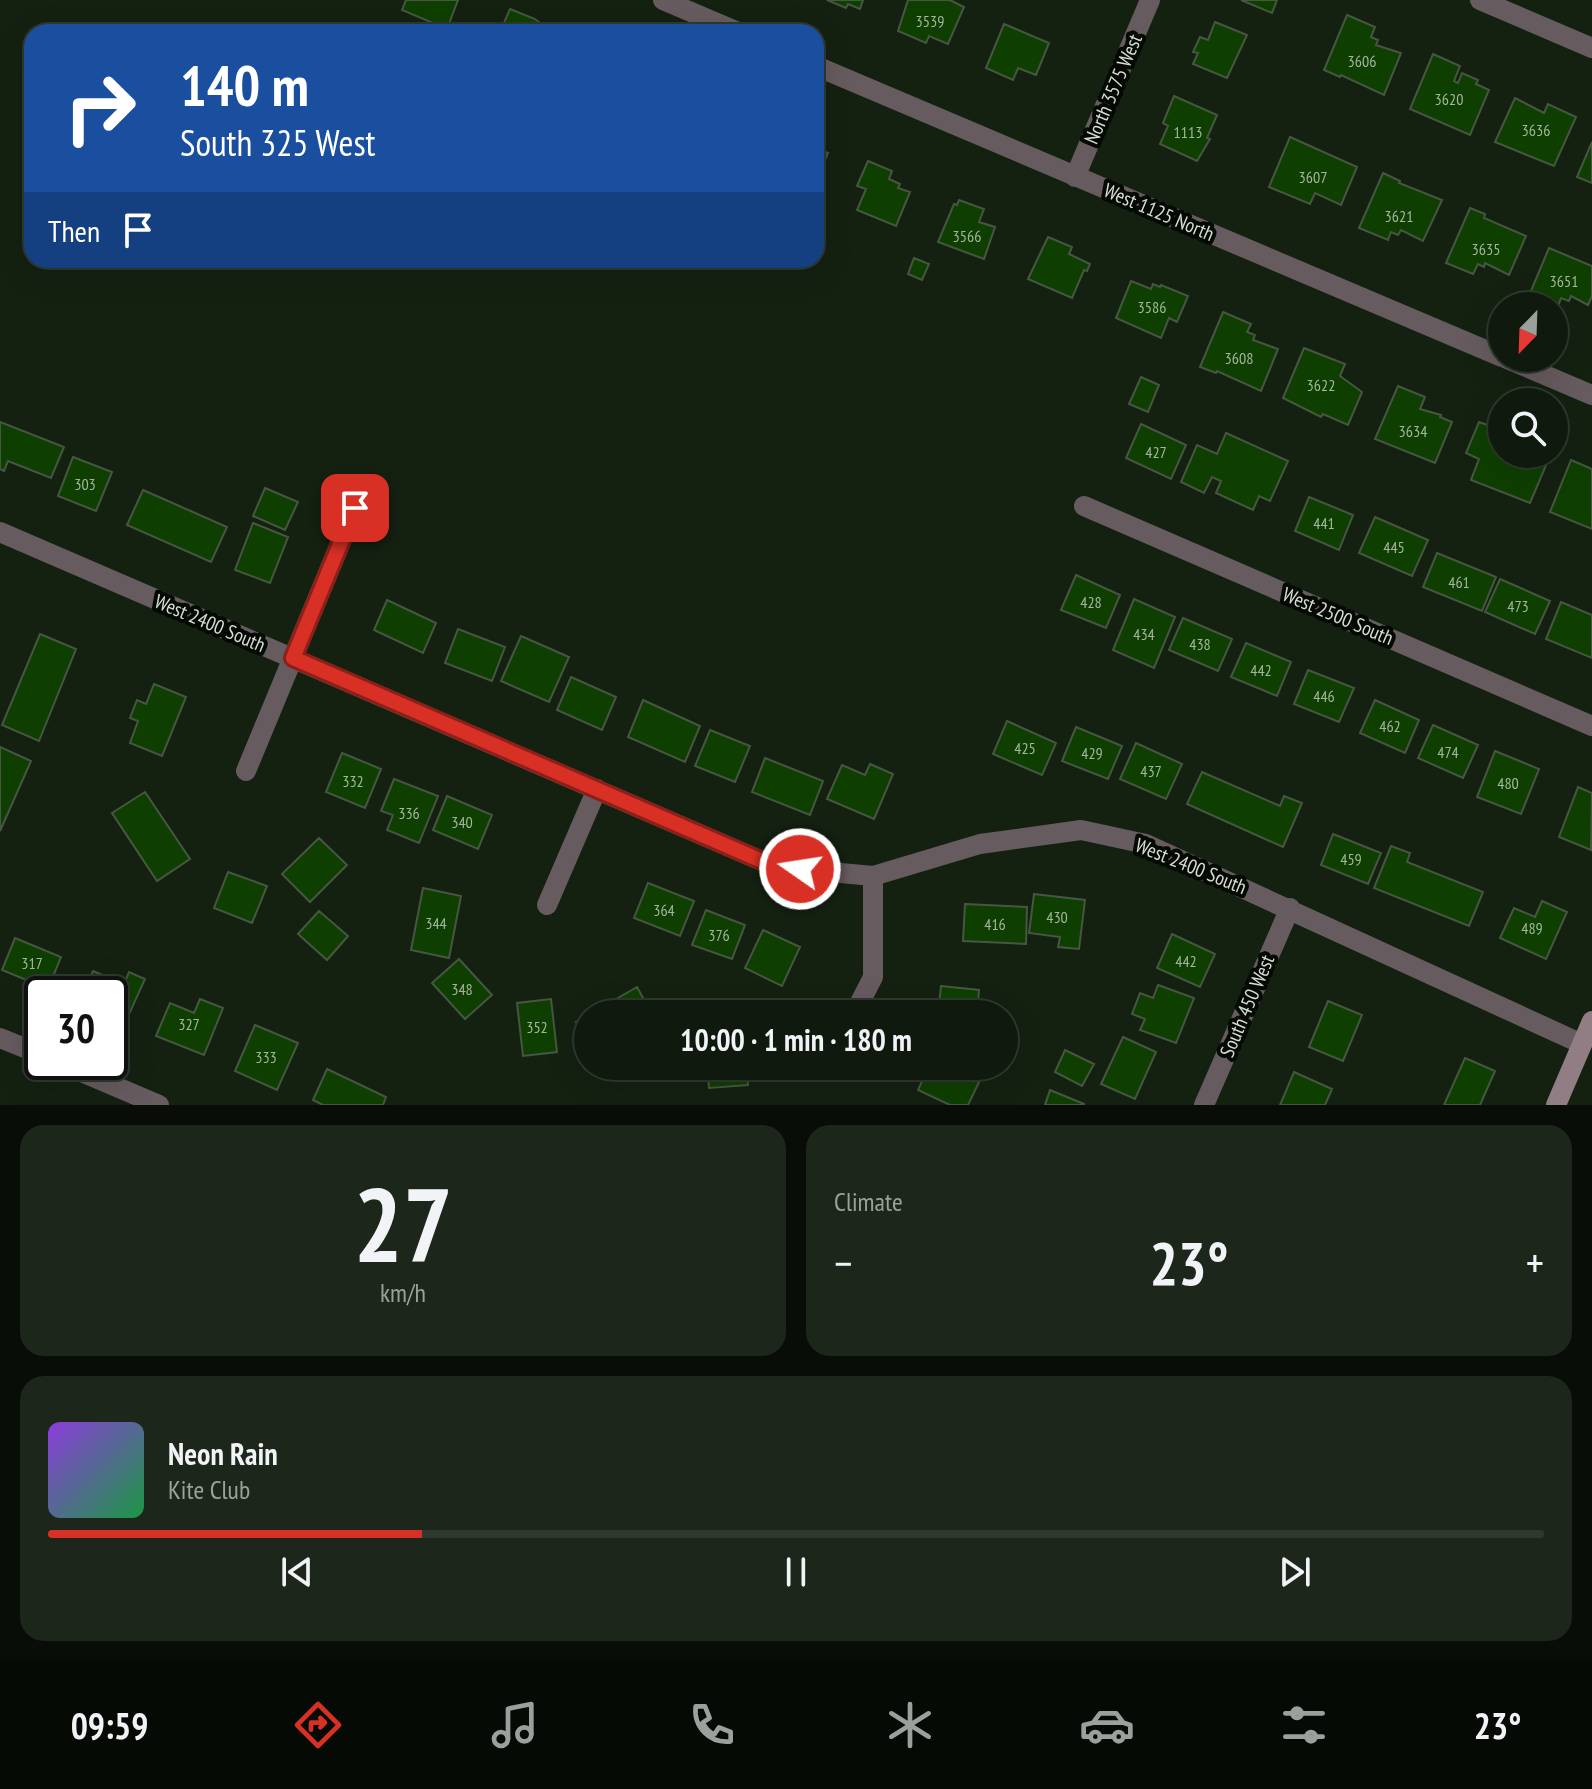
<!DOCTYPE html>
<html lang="en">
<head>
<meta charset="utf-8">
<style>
	:root { --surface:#0f190d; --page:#1d261b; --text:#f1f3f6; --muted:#9ba09d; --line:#2f382e; --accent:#d93025 }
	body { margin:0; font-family:"PT Sans Narrow",sans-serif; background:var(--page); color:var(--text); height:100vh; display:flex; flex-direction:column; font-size:30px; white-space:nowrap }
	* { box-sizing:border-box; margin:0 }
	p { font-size:26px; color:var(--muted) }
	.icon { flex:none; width:44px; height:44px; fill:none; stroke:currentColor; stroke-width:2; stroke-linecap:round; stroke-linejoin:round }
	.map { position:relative; height:1105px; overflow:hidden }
	.sheet { display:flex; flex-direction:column; gap:20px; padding:20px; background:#080e07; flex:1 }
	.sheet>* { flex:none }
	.top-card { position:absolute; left:24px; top:24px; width:800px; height:244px; border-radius:24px; box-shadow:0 8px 32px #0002,0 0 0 2px var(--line); background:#1a4fa0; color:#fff; overflow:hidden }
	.needle { width:52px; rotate:203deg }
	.controls { position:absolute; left:1488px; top:292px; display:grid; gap:16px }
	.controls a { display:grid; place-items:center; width:80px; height:80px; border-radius:50%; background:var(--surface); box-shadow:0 8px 32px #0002,0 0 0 2px var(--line); font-size:40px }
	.speed { position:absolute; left:24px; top:976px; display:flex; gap:16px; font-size:40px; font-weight:700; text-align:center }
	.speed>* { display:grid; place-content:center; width:104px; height:104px; border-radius:50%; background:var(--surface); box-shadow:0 8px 32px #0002,0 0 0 2px var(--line); line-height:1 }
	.speed .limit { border:4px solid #111; border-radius:12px; background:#fff; color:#111 }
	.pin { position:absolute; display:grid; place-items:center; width:68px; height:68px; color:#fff; margin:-34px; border-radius:16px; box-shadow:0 4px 12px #0006 }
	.me { position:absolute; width:88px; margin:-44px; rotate:283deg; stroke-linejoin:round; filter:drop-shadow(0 0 6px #0008) }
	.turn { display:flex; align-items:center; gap:28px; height:168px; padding:0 24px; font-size:36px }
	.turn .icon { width:104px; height:104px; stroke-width:2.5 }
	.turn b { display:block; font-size:56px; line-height:68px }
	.then { display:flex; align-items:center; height:76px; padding:0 24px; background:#0003; gap:16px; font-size:30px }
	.big { font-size:60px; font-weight:700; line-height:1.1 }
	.sheet .card { flex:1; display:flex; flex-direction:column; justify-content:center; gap:12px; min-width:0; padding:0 28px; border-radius:24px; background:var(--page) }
	.sheet .dial { align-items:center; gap:0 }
	.dial b { font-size:104px; line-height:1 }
	.song { display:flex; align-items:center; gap:24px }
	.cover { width:96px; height:96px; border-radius:12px; background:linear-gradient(135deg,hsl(270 70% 55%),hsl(140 70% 35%)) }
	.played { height:8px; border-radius:4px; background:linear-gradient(90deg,var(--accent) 25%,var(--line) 25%) }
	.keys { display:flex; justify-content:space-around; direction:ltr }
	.heat { display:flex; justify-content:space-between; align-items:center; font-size:44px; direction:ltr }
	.sheet .tiles { flex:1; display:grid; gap:20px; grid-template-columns:1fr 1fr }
	.card:last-child { grid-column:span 2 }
	.trip { position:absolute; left:574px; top:1000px; width:444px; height:80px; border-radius:40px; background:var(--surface); box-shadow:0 8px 32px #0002,0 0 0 2px var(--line); font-weight:700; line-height:80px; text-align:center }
	.menu { display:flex; height:128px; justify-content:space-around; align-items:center; background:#060a05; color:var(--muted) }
	.menu .icon { width:56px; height:56px }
	.menu .on { color:var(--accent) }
	.menu b { font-size:36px; color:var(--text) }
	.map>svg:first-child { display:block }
	.building { fill:#0e3f00; stroke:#475643; stroke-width:2 }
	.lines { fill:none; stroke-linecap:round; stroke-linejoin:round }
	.street { stroke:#665b5f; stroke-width:20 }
	.secondary { stroke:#907e84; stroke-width:20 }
	.route-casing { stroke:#8d1f18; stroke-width:20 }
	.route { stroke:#d93025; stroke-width:14 }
	.labels { text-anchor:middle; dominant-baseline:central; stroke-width:8; stroke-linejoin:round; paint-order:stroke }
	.number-label { font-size:16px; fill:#a4b69f }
	.street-label { font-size:20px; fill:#d6ded4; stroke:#050904 }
</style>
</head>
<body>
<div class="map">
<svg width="1592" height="1105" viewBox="0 0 1592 1105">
	<rect width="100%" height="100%" fill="#142111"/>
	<path class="building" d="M406 0H458L447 29 402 10Z
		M827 0H863L860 9 848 4 846 8Z
		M908 0H950L964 7 948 44 929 36 926 43 898 31Z
		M1241 0H1277L1272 13Z
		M510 9 535 19 540 23 538 27 556 32H500Z
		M1347 15 1375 27 1371 37 1378 40 1376 45 1401 53 1384 95 1341 75 1340 77 1324 70Z
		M1215 22 1247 35 1227 78 1193 64 1198 53 1193 52 1200 37 1208 40Z
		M1004 24 1049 43 1036 75 1018 68 1013 80 986 68Z
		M1433 54 1460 66 1454 81 1458 83 1462 73 1478 80 1476 84 1489 90 1470 135 1410 109Z
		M1174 96 1217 115 1207 138 1210 139 1197 161 1160 144 1168 126 1163 123Z
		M1515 98 1544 113 1548 104 1576 117 1554 166 1495 142Z
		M1290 137 1357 167 1341 205 1315 193 1310 204 1269 187Z
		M1592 142V183L1577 177Z
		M816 148 828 153 816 181Z
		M868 161 892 171 889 179 900 184 898 188 910 192 896 226 857 210 866 189 857 186Z
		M1383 173 1400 181 1399 183 1442 200 1423 241 1401 230 1398 235 1391 232 1388 240 1359 228Z
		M959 200 984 209 979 222 995 227 984 259 938 242 954 204 957 205Z
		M1470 208 1485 214 1484 218 1526 236 1509 275 1485 263 1484 267 1478 264 1473 274 1446 263Z
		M1048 237 1072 247 1069 254 1090 264 1087 271 1084 270 1072 298 1028 279Z
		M1549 248 1592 266V296L1588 305 1571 296 1569 301 1561 298 1557 309 1554 306 1528 298Z
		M914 258 929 264 922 280 908 274Z
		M1131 281 1151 289 1153 284 1160 287 1161 285 1188 296 1177 322 1169 318 1161 338 1116 318Z
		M1223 312 1251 324 1247 332 1255 335 1253 340 1278 349 1261 391 1217 371 1216 373 1200 367Z
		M1304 348 1345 364 1340 376 1362 392 1348 425 1323 414 1321 417 1283 398Z
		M1141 377 1159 385 1148 412 1129 404Z
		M1398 386 1425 397 1420 409 1441 415 1440 417 1452 422 1435 463 1375 439Z
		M0 422 64 447 51 478 8 461 4 471 0 469Z
		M1479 422 1502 430V454H1532L1547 463 1530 503 1471 480 1479 459 1466 453Z
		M1141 424 1186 445 1171 479 1126 458Z
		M1226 433 1288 461 1270 501 1259 496 1253 510 1216 493 1221 481 1212 477 1204 493 1181 482 1197 445 1217 454Z
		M73 457 112 472 96 511 58 496Z
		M1571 460 1592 469V529L1550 512Z
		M265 488 298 502 285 530 253 516Z
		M143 490 227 527 211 562 127 525Z
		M1309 497 1353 515 1339 550 1295 531Z
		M1375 517 1428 540 1412 576 1359 553Z
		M253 523 288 537 270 583 235 570Z
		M1437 553 1496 577 1482 611 1423 587Z
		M1076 575 1120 595 1106 628 1061 610Z
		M1500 579 1550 601 1535 634 1485 612Z
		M1134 599 1175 617 1154 668 1113 650Z
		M387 600 436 623 423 653 374 630Z
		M1561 602 1592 615V658L1546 639Z
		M1183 618 1232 639 1218 671 1169 650Z
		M458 629 505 647 492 681 445 663Z
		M40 634 76 649 39 741 2 725Z
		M521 636 569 657 549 702 501 681Z
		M1246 643 1291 662 1277 696 1231 677Z
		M1308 670 1354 688 1339 722 1294 704Z
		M571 677 616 697 602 730 557 710Z
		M154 684 186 697 162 756 130 743 138 721 130 718 137 700 146 704Z
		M643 700 700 726 685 762 628 737Z
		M1375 700 1419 720 1405 753 1360 733Z
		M1007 721 1056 743 1042 775 993 754Z
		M1433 725 1478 745 1463 778 1418 758Z
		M1076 727 1122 746 1108 779 1062 761Z
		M710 730 750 746 735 782 695 766Z
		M1136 743 1182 764 1166 799 1120 779Z
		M0 747 31 761 0 831Z
		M1495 751 1539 769 1521 814 1477 797Z
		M342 753 381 769 365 808 326 792Z
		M765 758 823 781 810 815 752 792Z
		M870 764 893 774 874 819 827 799 842 765 865 775Z
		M1202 772 1280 806 1284 796 1302 803 1283 847 1187 804Z
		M394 779 438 796 419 843 387 830 393 815 381 811Z
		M1578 787 1592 793 1591 850 1559 837Z
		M145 792 190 859 157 881 112 813Z
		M447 796 492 815 478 849 433 830Z
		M1333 834 1381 853 1368 884 1321 865Z
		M319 838 347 865 310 902 282 874Z
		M1391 846 1410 853 1407 862 1483 892 1469 926 1374 888Z
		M228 872 267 886 252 923 214 908Z
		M648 883 694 901 680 936 634 918Z
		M423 888 461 896 449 958 411 950Z
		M1034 894 1085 900 1079 949 1058 947 1060 937 1029 933Z
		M1542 901 1567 912 1546 959 1500 938 1514 908 1535 917Z
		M965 904 1027 907 1026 944 963 941Z
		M706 910 745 925 732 959 692 945Z
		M319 911 348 936 327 960 298 934Z
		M763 930 800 947 782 986 745 968Z
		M1172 934 1215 954 1200 987 1157 968Z
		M15 938 61 957 48 989 2 970Z
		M459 959 492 995 465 1019 432 983Z
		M93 971 124 984 129 972 145 979 125 1023 110 1016V994H83Z
		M1158 985 1194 998 1176 1043 1140 1030 1145 1019 1132 1014 1140 993 1153 998Z
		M941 986 979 990 977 1014H938Z
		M637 987 652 1014H590Z
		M200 999 223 1008 204 1055 156 1036 170 1003 194 1013Z
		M551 999 557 1052 523 1056 517 1003Z
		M1328 1001 1362 1015 1343 1061 1309 1047Z
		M588 1015V1043L576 1022Z
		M255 1025 298 1043 277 1090 235 1071Z
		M1123 1037 1156 1052 1135 1099 1101 1084Z
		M1065 1050 1094 1064 1082 1086 1055 1072Z
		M1465 1058 1495 1071 1480 1105H1444Z
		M707 1066H747L748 1085 709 1088Z
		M929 1066H961L982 1076 968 1105H950L918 1090Z
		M327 1069 386 1097 383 1105H323L313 1100Z
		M1294 1072 1332 1089 1325 1105H1280Z
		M1050 1090 1084 1104V1105H1045Z"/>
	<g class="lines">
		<path class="street" d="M663 0 738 32
			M1480 0 1592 48
			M816 66 1502 357
			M1075 177 1150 0
			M1505 358 1592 395
			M1084 506 1592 726
			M0 532 776 867 873 876 980 844 1081 830 1146 844 1582 1044
			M246 771 355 508
			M547 905 597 789
			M854 1014 873 977V876
			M0 1038 42 1055
			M58 1062 159 1105
			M1204 1105 1290 908"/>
		<path class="secondary" d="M1556 1105 1592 1021"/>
	</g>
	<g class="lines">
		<defs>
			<path id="route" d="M355 508 293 658 776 867 800 869"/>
		</defs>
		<use href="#route" class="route-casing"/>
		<use href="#route" class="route"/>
	</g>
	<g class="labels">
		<g class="number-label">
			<text x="930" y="21">3539</text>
			<text x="1362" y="61">3606</text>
			<text x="1449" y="99">3620</text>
			<text x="1536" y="130">3636</text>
			<text x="1188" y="132">1113</text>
			<text x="1313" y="177">3607</text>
			<text x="1399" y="216">3621</text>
			<text x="967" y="236">3566</text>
			<text x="1486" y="249">3635</text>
			<text x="1564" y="281">3651</text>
			<text x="1152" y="307">3586</text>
			<text x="1239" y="358">3608</text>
			<text x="1321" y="385">3622</text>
			<text x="1413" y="431">3634</text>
			<text x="1156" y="452">427</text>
			<text x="85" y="484">303</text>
			<text x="1324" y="523">441</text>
			<text x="1394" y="547">445</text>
			<text x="1459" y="582">461</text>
			<text x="1091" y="602">428</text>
			<text x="1518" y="606">473</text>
			<text x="1144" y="634">434</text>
			<text x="1200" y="644">438</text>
			<text x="1261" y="670">442</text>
			<text x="1324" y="696">446</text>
			<text x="1390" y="726">462</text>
			<text x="1025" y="748">425</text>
			<text x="1448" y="752">474</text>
			<text x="1092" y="753">429</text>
			<text x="1151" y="771">437</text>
			<text x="353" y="781">332</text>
			<text x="1508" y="783">480</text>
			<text x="409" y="813">336</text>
			<text x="462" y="822">340</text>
			<text x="1351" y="859">459</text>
			<text x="664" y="910">364</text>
			<text x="1057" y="917">430</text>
			<text x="436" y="923">344</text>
			<text x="995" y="924">416</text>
			<text x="1532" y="928">489</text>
			<text x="719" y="935">376</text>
			<text x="1186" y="961">442</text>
			<text x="32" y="963">317</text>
			<text x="462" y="989">348</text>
			<text x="189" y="1024">327</text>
			<text x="537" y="1027">352</text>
			<text x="266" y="1057">333</text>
		</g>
		<g class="street-label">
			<text transform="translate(1113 89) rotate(-67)">North 3575 West</text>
			<text transform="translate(1159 212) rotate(23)">West 1125 North</text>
			<text transform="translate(1338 616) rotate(23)">West 2500 South</text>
			<text transform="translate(210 623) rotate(23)">West 2400 South</text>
			<text transform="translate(1191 866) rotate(22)">West 2400 South</text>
			<text transform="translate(1247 1006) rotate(-67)">South 450 West</text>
		</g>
	</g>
</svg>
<div class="controls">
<a><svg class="needle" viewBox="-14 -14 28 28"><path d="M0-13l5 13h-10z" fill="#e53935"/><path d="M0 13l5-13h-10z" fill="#9ba09d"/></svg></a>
<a><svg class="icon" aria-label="search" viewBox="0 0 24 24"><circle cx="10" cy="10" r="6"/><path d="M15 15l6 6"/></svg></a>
</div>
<div class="speed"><div class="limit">30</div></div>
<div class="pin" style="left:355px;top:508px;background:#d93025"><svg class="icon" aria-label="arrive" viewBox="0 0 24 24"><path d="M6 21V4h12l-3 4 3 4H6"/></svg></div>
<svg class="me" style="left:800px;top:869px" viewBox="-20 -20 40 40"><circle r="17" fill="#d93025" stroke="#fff" stroke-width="3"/><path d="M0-11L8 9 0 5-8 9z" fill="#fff"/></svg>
<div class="trip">10:00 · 1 min · 180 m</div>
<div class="top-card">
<div class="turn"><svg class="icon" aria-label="right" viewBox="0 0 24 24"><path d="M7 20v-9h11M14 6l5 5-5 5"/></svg><div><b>140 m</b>South 325 West</div></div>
<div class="then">Then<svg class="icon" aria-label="arrive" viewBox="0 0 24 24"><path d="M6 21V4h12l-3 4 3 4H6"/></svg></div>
</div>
</div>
<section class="sheet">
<div class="tiles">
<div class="card dial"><b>27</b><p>km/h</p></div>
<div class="card"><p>Climate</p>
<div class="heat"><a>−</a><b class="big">23°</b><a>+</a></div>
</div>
<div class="card">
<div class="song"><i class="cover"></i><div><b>Neon Rain</b><p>Kite Club</p></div></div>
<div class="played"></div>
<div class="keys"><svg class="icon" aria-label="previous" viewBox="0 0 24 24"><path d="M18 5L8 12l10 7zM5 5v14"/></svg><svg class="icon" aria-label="pause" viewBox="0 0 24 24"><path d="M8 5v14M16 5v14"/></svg><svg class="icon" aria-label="next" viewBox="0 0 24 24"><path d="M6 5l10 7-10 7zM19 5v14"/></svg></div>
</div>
</div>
</section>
<nav class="menu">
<b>09:59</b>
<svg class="icon on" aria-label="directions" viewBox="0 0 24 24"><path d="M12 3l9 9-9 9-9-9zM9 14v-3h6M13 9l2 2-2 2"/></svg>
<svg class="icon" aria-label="music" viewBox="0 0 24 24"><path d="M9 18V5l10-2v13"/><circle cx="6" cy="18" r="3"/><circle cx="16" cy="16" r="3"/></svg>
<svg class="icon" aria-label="phone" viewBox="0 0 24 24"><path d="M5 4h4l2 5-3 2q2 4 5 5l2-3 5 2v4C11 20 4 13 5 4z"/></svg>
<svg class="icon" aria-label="climate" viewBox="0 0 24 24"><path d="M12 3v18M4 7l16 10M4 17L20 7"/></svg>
<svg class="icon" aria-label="car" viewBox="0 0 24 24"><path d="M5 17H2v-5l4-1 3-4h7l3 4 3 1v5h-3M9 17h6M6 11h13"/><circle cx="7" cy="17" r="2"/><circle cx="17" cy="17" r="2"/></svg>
<svg class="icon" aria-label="filters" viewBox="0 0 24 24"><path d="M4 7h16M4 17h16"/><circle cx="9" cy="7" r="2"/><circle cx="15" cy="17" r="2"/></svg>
<b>23°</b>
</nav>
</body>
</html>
